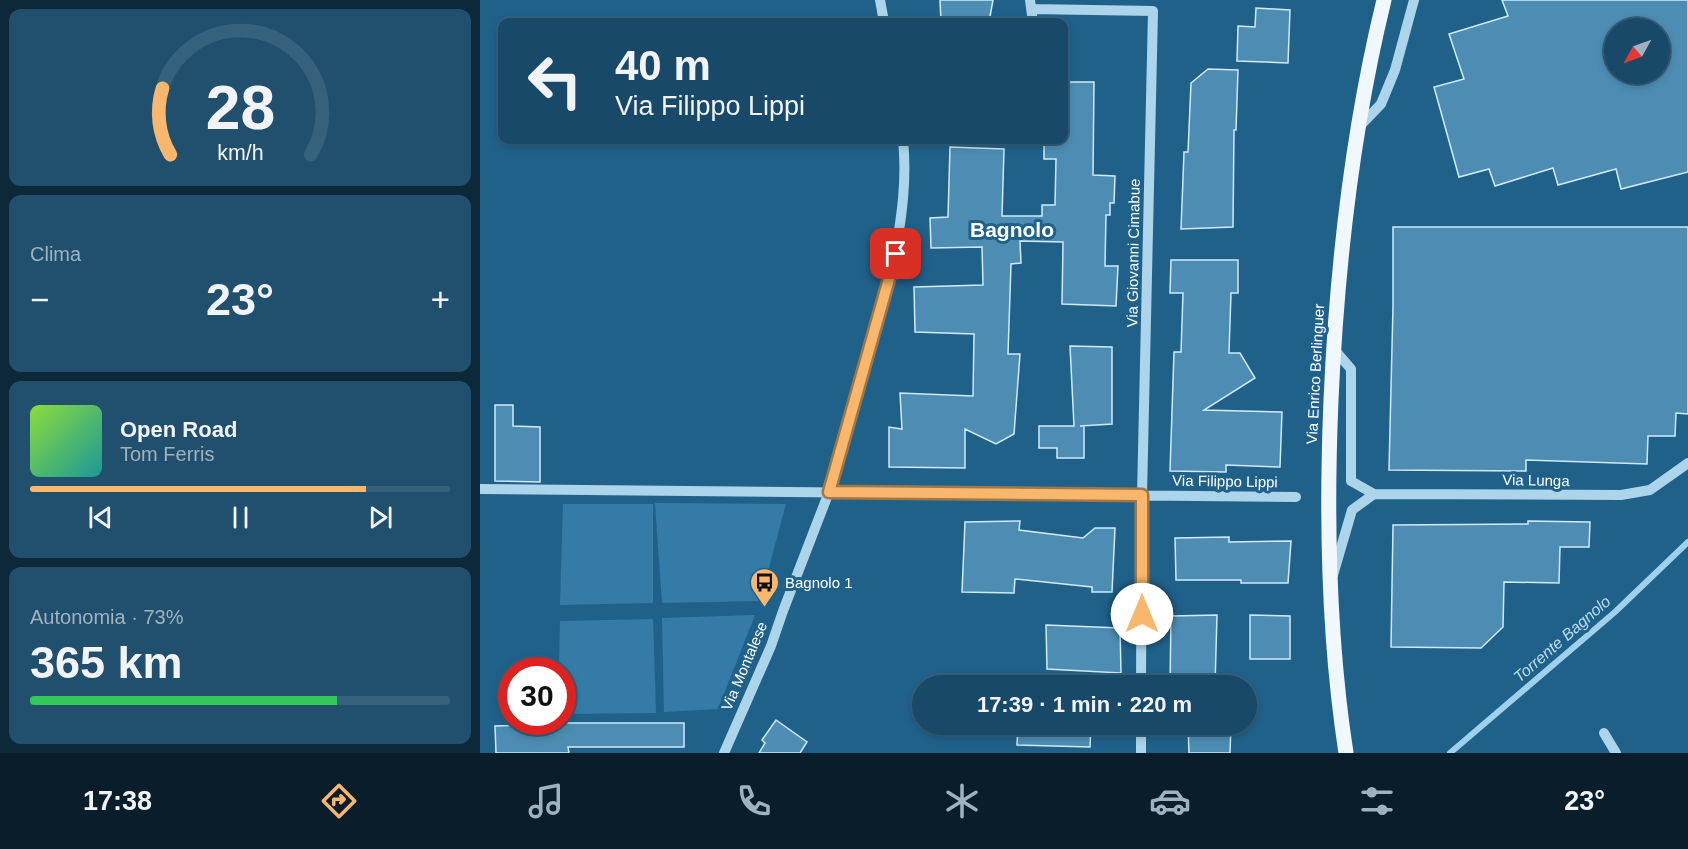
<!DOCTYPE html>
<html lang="it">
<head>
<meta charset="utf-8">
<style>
	:root { --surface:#184968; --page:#21506e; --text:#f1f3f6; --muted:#9fb2c0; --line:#36617c; --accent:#f8b76c }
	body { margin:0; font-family:Helvetica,sans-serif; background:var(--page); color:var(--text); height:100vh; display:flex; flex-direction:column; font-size:22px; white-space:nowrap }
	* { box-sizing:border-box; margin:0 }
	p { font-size:20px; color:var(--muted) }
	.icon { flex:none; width:33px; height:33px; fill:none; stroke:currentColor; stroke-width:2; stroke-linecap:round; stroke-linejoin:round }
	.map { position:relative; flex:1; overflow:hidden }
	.details { display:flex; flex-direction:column; gap:9px; padding:9px; background:#0d2839; width:480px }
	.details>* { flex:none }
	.guide { position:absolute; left:18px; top:18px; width:570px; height:126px; border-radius:12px; box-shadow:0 3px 9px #0003,0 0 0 2px var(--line); background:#184968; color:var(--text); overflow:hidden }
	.needle { width:39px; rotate:230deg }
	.buttons { position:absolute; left:1124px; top:18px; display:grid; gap:12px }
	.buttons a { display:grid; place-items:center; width:66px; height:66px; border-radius:50%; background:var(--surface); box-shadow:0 3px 9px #0003,0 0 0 2px var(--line); font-size:30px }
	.speed { position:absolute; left:18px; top:657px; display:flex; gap:12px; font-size:30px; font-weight:700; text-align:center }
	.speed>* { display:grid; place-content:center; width:78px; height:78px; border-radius:50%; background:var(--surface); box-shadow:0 3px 9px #0003,0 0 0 2px var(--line); line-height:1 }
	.speed .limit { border:9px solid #d22; background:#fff; color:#111 }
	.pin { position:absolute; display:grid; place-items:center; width:51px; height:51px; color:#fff; margin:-26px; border-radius:12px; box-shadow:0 3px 9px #0006 }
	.me { position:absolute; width:66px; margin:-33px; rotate:0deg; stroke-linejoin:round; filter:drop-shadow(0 0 4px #0008) }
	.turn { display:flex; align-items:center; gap:21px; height:126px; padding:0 18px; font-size:27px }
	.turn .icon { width:78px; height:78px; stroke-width:2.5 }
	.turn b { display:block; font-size:42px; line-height:51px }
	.big { font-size:45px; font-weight:700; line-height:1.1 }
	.details .widget { flex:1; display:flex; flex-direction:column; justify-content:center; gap:9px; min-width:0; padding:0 21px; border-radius:12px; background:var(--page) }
	.details .dial { align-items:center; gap:0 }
	.dial svg { height:156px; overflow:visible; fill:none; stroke:var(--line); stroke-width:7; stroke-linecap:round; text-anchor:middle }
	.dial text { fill:var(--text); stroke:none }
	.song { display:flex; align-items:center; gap:18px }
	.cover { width:72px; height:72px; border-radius:9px; background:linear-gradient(135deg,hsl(90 70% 55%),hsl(180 70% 35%)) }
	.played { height:6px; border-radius:3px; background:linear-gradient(90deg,var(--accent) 80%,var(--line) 80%) }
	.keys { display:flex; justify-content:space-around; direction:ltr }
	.heat { display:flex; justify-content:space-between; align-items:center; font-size:33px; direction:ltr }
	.charge { height:9px; border-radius:4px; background:linear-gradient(90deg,#34c759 73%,var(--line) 0) }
	.trip { position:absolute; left:432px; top:675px; width:345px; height:60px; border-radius:30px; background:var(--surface); box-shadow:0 3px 9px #0003,0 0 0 2px var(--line); font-weight:700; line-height:60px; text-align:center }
	.tab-bar { display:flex; height:96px; justify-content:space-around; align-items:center; background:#0a1d2a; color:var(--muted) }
	.tab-bar .icon { width:42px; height:42px }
	.tab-bar .on { color:var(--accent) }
	.tab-bar b { font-size:27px; color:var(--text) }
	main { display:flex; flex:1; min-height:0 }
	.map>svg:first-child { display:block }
	.green { fill:#347ca7 }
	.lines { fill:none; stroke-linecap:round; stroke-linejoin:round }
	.stream { stroke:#9fd1ec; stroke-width:6 }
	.building { fill:#4d8db3; stroke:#d0eaf8; stroke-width:1.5; fill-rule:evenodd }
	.minor { stroke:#acd4eb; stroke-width:10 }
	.major { stroke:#f0f8fe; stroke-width:15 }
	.route-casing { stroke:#a17746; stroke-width:15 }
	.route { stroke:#f8b76c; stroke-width:10 }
	.labels { text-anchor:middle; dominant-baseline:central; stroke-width:6; stroke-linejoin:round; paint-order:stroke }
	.street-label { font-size:15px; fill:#fff; stroke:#20618a }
	.poi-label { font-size:15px; fill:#fff; stroke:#20618a; text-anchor:start }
	.water-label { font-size:16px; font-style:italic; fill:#b7ddf2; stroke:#20618a }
	.district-label { font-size:21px; font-weight:bold; fill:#fff; stroke:#20618a }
</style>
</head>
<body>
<main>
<section class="details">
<div class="widget dial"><svg viewBox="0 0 100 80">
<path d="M14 69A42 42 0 1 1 86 69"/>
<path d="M14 69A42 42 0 0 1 10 35" stroke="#f8b76c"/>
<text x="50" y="56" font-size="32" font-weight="700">28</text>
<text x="50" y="72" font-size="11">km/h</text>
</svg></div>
<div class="widget"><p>Clima</p>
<div class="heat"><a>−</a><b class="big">23°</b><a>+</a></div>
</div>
<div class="widget">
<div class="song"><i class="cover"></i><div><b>Open Road</b><p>Tom Ferris</p></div></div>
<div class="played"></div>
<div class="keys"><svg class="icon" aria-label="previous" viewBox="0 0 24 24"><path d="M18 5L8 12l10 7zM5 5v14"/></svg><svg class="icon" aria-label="pause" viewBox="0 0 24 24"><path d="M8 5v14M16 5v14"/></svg><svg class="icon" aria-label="next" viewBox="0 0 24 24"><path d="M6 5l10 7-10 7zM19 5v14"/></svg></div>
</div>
<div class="widget"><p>Autonomia · 73%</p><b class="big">365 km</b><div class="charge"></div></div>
</section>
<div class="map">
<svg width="1208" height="753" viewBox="0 0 1208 753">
	<rect width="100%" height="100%" fill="#20618a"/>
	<path class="green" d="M175 503 306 504 280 601 182 603Z
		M83 504H173V603L80 605Z
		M275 615 238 709 184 712 182 618Z
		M173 619 176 713 83 714 82 670H79L80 621Z"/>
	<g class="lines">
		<path class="stream" d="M970 753 1135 612 1208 542"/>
	</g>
	<path class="building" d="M460 0H513L509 22H461Z
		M1022 0H1208V172L1141 189 1136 169 1078 185 1073 168 1015 186 1009 169 979 177 954 87 984 79 969 34 1028 16ZM1134 28H1179V74H1134Z
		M776 8 810 10 808 63 757 61 758 26 775 27Z
		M728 69 758 70 756 130H754L753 227 701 229 704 152H708L711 83Z
		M584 82H614L613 175 635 176 634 203H630V215H626L625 266H638L636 306 582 304 583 242 540 241 541 263 531 264 528 354H540L534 434 516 444 485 429V468L409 467V427L422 429 420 393 493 396 494 334 435 332 434 287 503 285 502 247 451 248 450 218 468 217 470 147 524 149 522 216H562V205H575L576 159H564V140H584Z
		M913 227H1208V414L1196 413 1195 436H1168L1167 464 1046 460V471L909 470 913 306Z
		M691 260H758V293H751L749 353H760L775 378 724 410 802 412 800 467 746 465V472L690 471 694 352H701L703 293H690Z
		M590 346 632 347V424L600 426H604V458H577V448H559V426H594Z
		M15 405H33V426L60 427V482L15 481Z
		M540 521 539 530 603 538 615 528H635L632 592H612V587L535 579 534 593 482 592 485 522Z
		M1048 521 1110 522 1109 547H1080L1079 583 1024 582 1023 627 1001 648 911 647 913 525 1048 524Z
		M749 537V542L811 541 808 583H761V580H696L695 538Z
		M737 615 735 686H690L691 616Z
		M770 615 810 616V659H770Z
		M566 625 640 628 641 673 567 669Z
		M296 720 327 742 320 753H279L285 743 282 740Z
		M88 723H204V747H88L89 753H16L15 726Z
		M538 724H611L610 747 537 745Z
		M708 724H751L750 753H709Z"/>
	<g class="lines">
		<path class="minor" d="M400 0 404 22
			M550 0 553 22
			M551 9 673 11 662 495 661 686
			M879 127 901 104 915 70 934 0
			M853 348 871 369V481L894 494 1141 495 1170 490 1208 463
			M0 489 816 497
			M853 575 872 510 894 494
			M1124 733 1136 753
			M244 753 291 646 303 611 349 492 415 254C422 216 427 178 423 140
			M661 753V724"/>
		<path class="major" d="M866 753C848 636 846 518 851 400 857 265 872 131 904 0"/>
	</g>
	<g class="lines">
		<defs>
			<path id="route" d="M416 254 349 492 662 495V614"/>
		</defs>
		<use href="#route" class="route-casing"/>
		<use href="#route" class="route"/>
	</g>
	<defs>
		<symbol id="bus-pin" viewBox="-11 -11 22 30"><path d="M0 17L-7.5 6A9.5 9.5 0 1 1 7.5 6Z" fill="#f8b76c" stroke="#20618a"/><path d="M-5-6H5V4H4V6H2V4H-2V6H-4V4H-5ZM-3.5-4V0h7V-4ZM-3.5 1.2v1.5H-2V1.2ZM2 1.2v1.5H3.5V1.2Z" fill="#111"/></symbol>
	</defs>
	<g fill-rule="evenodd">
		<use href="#bus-pin" x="268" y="566" width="33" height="45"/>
	</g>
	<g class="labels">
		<g class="street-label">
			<text transform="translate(653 253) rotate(-89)">Via Giovanni Cimabue</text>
			<text transform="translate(835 374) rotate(-87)">Via Enrico Berlinguer</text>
			<text transform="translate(1056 480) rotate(1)">Via Lunga</text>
			<text transform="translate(745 481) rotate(1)">Via Filippo Lippi</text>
			<text transform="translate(264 666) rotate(-67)">Via Montalese</text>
		</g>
		<g class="poi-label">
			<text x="305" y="582">Bagnolo 1</text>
		</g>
		<g class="water-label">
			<text transform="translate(1082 639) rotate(-41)">Torrente Bagnolo</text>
		</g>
		<g class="district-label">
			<text x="532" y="229">Bagnolo</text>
		</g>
	</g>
</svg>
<div class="buttons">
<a><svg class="needle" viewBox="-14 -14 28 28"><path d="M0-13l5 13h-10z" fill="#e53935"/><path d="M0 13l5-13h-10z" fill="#9fb2c0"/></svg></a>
</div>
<div class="speed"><div class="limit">30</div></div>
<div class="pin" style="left:416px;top:254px;background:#d93025"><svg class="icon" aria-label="arrive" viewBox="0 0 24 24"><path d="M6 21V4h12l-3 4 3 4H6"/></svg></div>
<svg class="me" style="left:662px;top:614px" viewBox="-20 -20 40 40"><circle r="19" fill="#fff"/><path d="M0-13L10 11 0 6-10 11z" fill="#f8b76c"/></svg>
<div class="trip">17:39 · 1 min · 220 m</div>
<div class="guide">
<div class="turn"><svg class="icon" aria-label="left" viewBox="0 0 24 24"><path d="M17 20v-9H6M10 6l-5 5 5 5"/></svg><div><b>40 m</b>Via Filippo Lippi</div></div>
</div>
</div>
</main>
<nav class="tab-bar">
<b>17:38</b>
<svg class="icon on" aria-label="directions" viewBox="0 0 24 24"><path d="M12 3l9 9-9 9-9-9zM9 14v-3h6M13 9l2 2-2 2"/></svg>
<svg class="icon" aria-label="music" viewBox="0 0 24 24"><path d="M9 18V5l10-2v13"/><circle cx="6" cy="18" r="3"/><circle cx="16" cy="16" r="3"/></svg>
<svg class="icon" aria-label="phone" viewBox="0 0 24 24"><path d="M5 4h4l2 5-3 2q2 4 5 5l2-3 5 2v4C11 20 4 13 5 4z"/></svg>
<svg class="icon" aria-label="climate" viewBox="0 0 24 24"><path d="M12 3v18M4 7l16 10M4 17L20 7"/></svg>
<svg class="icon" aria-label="car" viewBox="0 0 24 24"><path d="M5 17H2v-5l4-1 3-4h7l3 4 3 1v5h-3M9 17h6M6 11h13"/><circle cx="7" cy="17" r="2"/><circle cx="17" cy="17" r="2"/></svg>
<svg class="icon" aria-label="filters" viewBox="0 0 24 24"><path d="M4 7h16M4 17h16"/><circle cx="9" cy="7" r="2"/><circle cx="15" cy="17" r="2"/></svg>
<b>23°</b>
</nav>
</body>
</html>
